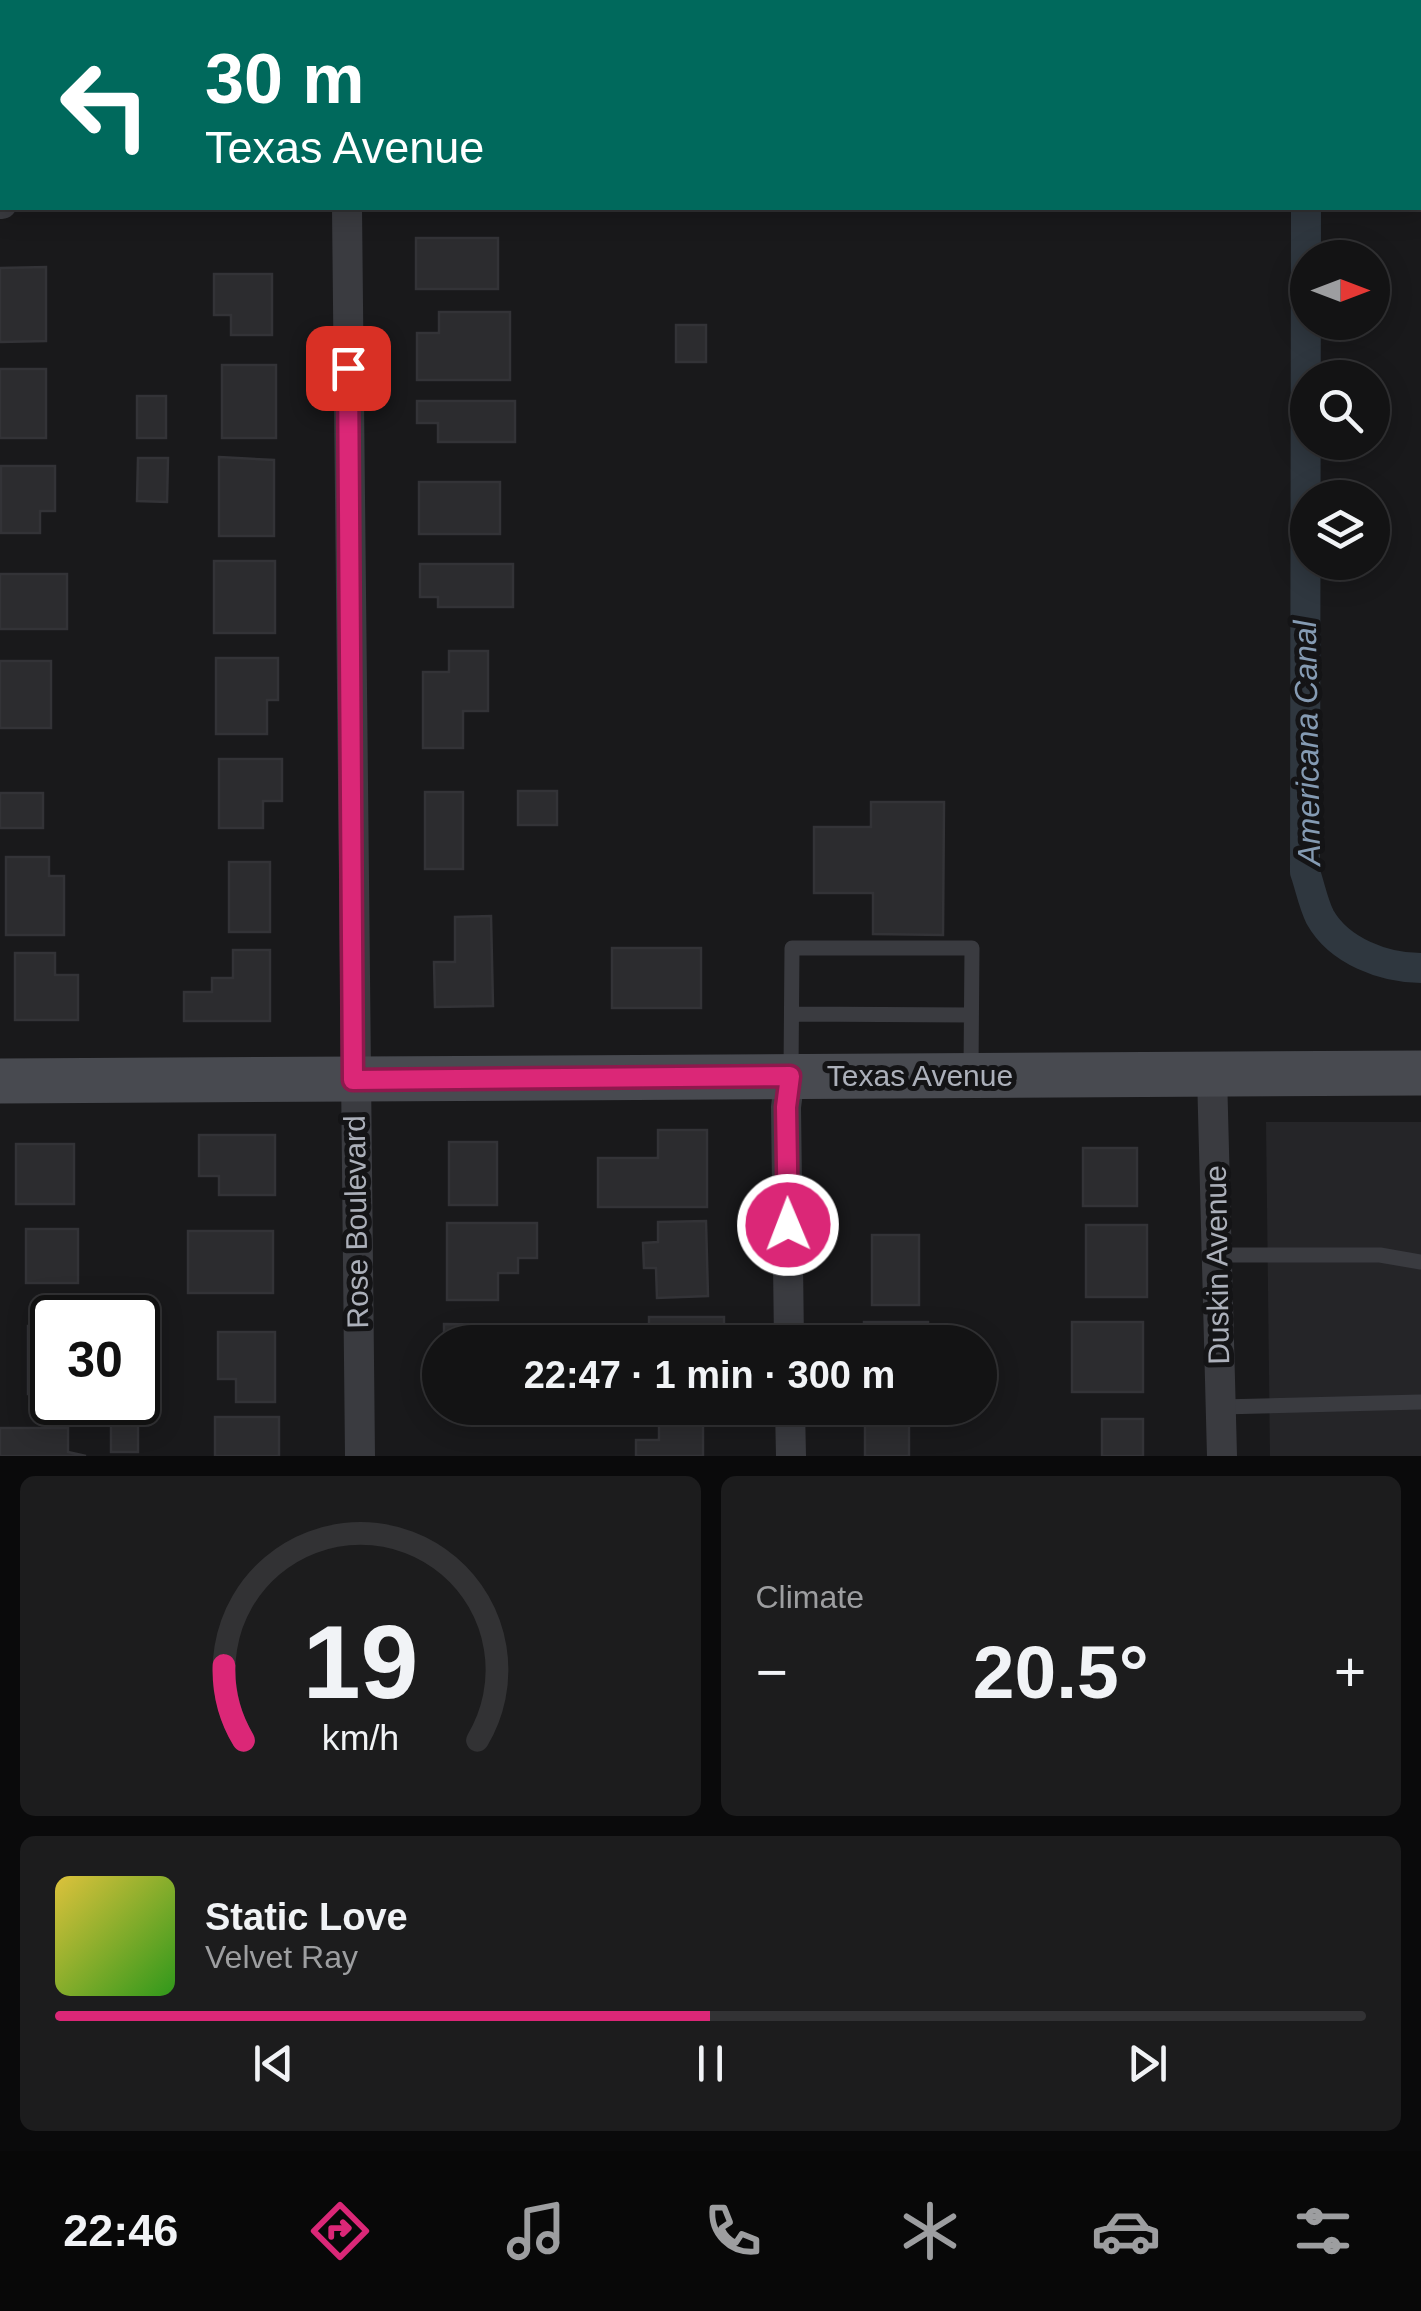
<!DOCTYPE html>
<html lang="en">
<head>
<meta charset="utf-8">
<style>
	:root { --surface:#131314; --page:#1c1c1d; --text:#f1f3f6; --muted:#9d9ea0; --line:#323234; --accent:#db2777 }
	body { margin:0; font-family:Arial,sans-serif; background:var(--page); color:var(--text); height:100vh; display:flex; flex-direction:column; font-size:38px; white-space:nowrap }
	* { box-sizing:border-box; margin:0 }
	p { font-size:32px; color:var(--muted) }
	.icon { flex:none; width:55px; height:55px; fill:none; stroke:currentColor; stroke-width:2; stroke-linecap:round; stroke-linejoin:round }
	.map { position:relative; height:1456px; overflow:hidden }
	.drawer { display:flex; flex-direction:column; gap:20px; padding:20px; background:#0a0a0b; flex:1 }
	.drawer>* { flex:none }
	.banner { position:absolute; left:0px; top:0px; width:1422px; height:210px; box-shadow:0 5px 25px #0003,0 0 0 2px var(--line); background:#00695c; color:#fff; overflow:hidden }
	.needle { width:65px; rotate:90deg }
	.controls { position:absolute; left:1290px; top:240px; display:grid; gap:20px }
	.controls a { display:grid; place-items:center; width:100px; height:100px; border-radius:50%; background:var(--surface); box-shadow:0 5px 25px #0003,0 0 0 2px var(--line); font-size:50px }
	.speed { position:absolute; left:30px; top:1295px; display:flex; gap:20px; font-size:50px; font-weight:700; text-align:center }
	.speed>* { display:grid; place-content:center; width:130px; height:130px; border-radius:50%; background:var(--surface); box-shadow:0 5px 25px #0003,0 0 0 2px var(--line); line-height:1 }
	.speed .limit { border:5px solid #111; border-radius:15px; background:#fff; color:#111 }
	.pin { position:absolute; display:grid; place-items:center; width:85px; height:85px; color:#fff; margin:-42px; border-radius:20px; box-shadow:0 5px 15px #0006 }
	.me { position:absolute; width:110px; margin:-55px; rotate:359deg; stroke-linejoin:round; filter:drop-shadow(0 0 8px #0008) }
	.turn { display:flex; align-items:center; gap:35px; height:210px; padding:0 40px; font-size:45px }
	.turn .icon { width:130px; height:130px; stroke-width:2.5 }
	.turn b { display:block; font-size:70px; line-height:85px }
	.big { font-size:75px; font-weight:800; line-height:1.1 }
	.drawer .tile { flex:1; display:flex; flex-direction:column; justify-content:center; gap:15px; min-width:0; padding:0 35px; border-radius:15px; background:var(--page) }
	.drawer .dial { align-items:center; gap:0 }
	.dial svg { height:260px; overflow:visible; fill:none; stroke:var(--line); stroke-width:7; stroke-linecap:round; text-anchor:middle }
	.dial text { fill:var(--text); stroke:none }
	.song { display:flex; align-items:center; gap:30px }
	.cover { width:120px; height:120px; border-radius:15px; background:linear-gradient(135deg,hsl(50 70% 55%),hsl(110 70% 35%)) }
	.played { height:10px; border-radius:5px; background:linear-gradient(90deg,var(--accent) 50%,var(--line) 50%) }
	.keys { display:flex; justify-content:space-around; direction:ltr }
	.heat { display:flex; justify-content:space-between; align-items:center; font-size:55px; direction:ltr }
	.drawer .tiles { flex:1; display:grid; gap:20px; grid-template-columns:1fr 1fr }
	.tile:last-child { grid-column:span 2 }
	.trip { position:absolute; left:422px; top:1325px; width:575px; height:100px; border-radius:50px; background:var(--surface); box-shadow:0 5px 25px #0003,0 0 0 2px var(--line); font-weight:800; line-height:100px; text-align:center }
	.menu { display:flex; height:160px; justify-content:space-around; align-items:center; background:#080808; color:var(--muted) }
	.menu .icon { width:70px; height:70px }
	.menu .active { color:var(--accent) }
	.menu b { font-size:45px; color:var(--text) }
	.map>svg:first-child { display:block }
	.built { fill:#252528 }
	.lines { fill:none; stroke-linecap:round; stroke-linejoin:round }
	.canal { stroke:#2f373f; stroke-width:30 }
	.building { fill:#2c2c2f; stroke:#333337; stroke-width:2.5 }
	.lane { stroke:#3a3b40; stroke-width:15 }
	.street { stroke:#3a3b40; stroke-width:30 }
	.secondary { stroke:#484a50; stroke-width:45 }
	.route-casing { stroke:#8e194d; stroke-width:25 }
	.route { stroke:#db2777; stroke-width:18 }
	.labels { text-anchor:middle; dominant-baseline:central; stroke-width:10; stroke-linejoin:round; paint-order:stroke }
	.street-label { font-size:30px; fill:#acb0ba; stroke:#141416 }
	.water-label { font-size:32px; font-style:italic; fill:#859bb3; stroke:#141416 }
</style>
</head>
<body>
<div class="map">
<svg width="1421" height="1456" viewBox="0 0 1421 1456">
	<rect width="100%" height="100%" fill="#19191b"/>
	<path class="built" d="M1266 1122H1421V1456H1270Z"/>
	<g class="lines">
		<path class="canal" d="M1306 2V0
			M1306 208 1305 872C1310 886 1313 903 1320 917 1339 951 1384 968 1421 968"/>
	</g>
	<path class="building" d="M0 0H35L2 2V58Z
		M416 238H498V289H416Z
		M46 267V341L0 342V268Z
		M214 274H272V335H231V315H214Z
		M439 312H510V380H417V333H439Z
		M676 325H706V362H676Z
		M222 365H276V438H222Z
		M0 369H46V438H0Z
		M137 396H166V438H137Z
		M417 401H515V442H438V423H417Z
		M219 457 274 460V536H219Z
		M138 458H168L167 502 137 501Z
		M1 466H55V511H40V533H1Z
		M419 482H500V534H419Z
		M214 561H275V633H214Z
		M420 564H513V607H438V597H420Z
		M0 574H67V629H0Z
		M449 651H488V711H463V748H423V672H449Z
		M216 658H278V700H267V734H216Z
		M0 661H51V728H0Z
		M219 759H282V801H263V828H219Z
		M518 791H557V825H518Z
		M425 792H463V869H425Z
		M0 793H43V828H0Z
		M871 802H944L943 935 873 934V893H814V827H871Z
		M6 857H49V876H64V935H6Z
		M229 862H270V932H229Z
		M491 916 493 1006 435 1007 434 962H455V917Z
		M612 948H701V1008H612Z
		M233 950H270V1021H184V992H212V978H233Z
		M15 953H55V975H78V1020H15Z
		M658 1130H707V1207H598V1158H658Z
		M199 1135H275V1195H219V1176H199Z
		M449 1142H497V1205H449Z
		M16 1144H74V1204H16Z
		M1083 1148H1137V1206H1083Z
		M706 1221 708 1296 657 1298 656 1268H644L643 1243 658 1242V1222Z
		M447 1223H537V1258H518V1273H498V1300H447Z
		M1086 1225H1147V1297H1086Z
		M26 1229H78V1283H26Z
		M188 1231H273V1293H188Z
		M872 1235H919V1305H872Z
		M649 1317H724V1342H649Z
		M864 1322H928V1342H864Z
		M1072 1322H1143V1392H1072Z
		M444 1324 518 1325 517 1342H444Z
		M28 1326H52V1394H28Z
		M218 1332H275V1402H236V1379H218Z
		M659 1414H703V1456H636V1440H659Z
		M111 1417H138V1452H111Z
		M215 1417H279V1456H215Z
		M1102 1419H1143V1456H1102Z
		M865 1421H909V1456H865Z
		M0 1428H68V1452L86 1456H0Z"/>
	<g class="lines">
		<path class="lane" d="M792 1014 971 1015
			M791 1072 792 948H972L971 1071
			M1217 1255H1380L1421 1262
			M1221 1407 1421 1402"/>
		<path class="street" d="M345 0V2
			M694 0V2
			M1026 2V0
			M0 204H2
			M347 208 360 1456
			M1212 1074 1222 1456
			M789 1342 786 1107 790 1076
			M790 1408 791 1456"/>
		<path class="secondary" d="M0 1081 1421 1073"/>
	</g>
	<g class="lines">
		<defs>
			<path id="route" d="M348 368 353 1080 790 1076 786 1107 788 1225"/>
		</defs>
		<use href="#route" class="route-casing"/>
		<use href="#route" class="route"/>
	</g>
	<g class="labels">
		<g class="street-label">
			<text x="920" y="1075">Texas Avenue</text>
			<text transform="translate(356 1222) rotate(-91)">Rose Boulevard</text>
			<text transform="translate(1217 1265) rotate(-91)">Duskin Avenue</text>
		</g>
		<g class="water-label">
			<text transform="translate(1307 743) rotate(-91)">Americana Canal</text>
		</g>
	</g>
</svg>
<div class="controls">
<a><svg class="needle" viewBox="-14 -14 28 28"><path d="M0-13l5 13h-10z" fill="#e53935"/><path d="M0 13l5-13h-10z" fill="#9d9ea0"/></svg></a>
<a><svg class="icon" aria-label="search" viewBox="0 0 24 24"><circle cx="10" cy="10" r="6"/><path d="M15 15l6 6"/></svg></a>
<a><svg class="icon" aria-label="layers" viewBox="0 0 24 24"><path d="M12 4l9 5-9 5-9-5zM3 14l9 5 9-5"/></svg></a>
</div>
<div class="speed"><div class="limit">30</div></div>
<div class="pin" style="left:348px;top:368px;background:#d93025"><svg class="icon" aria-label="arrive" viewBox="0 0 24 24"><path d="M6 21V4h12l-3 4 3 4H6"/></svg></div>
<svg class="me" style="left:788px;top:1225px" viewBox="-20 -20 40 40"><circle r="17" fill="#db2777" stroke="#fff" stroke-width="3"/><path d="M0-11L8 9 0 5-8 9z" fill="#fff"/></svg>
<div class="trip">22:47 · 1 min · 300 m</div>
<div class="banner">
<div class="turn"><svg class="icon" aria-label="left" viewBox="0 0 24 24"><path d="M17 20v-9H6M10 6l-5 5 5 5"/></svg><div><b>30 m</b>Texas Avenue</div></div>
</div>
</div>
<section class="drawer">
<div class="tiles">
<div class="tile dial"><svg viewBox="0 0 100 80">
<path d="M14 69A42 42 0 1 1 86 69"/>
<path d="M14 69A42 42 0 0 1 8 46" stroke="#db2777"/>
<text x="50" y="56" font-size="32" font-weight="700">19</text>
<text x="50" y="72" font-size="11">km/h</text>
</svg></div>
<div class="tile"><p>Climate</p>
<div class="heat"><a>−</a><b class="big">20.5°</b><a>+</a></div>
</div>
<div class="tile">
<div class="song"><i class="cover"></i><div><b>Static Love</b><p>Velvet Ray</p></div></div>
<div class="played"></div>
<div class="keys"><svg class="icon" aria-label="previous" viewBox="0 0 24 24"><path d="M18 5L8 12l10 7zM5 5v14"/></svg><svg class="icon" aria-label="pause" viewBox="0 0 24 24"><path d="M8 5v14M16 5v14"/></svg><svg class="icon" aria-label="next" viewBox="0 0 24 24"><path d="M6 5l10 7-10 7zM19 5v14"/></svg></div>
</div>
</div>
</section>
<nav class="menu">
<b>22:46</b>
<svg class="icon active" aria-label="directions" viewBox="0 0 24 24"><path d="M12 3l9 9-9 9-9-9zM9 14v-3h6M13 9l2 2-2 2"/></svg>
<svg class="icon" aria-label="music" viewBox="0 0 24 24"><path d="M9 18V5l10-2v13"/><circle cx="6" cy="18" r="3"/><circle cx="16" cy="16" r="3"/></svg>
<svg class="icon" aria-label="phone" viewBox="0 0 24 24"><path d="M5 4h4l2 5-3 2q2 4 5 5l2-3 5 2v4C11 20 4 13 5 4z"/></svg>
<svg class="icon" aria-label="climate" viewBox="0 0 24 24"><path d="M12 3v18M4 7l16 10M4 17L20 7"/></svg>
<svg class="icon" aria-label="car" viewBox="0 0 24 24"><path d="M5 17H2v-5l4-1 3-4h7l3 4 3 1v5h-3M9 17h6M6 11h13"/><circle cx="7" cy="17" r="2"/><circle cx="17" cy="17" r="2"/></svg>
<svg class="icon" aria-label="filters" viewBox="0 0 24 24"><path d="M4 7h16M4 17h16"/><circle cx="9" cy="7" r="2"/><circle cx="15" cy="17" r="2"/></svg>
</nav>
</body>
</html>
